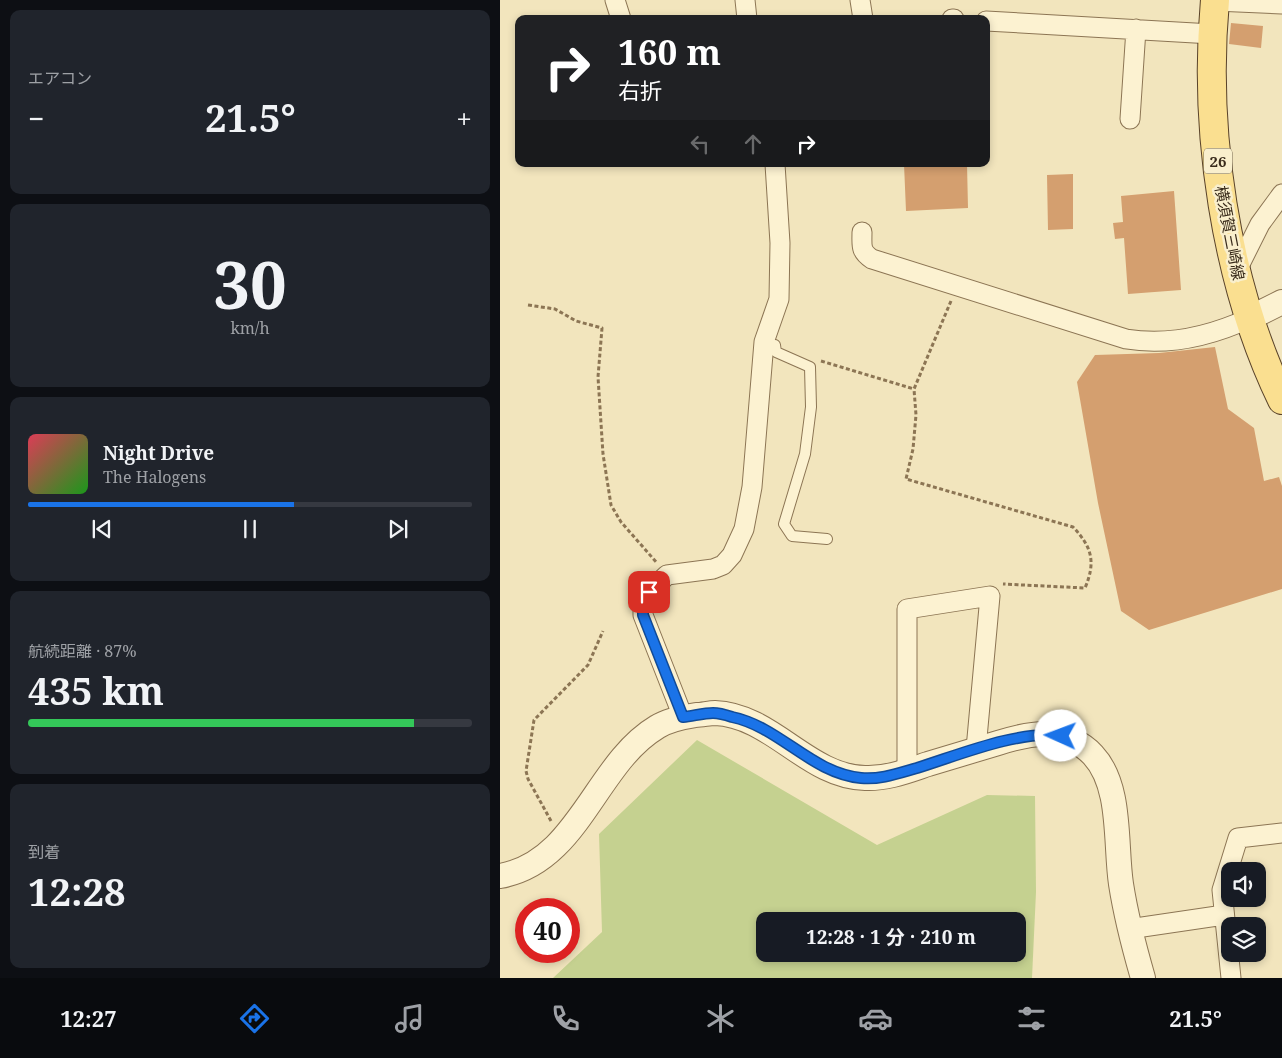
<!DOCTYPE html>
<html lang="ja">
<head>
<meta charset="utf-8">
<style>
	:root { --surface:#171b24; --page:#20242c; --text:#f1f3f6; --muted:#9ea1a6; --line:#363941; --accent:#1a73e8 }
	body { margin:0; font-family:"Noto Serif","Noto Sans JP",serif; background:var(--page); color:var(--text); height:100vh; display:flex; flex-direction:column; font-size:19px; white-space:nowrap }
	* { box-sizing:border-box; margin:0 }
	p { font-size:16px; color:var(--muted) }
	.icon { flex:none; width:28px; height:28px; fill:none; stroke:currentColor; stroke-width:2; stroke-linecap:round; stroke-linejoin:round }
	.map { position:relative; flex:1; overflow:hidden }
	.drawer { display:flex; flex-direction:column; gap:10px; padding:10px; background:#0d0f14; width:500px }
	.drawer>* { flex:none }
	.hud { position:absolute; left:15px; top:15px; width:475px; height:152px; border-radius:10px; box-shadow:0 2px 8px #0003; background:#202124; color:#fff; overflow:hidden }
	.tools { position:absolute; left:721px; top:862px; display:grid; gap:10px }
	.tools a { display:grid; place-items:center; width:45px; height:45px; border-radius:10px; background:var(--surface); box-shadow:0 2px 8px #0003; font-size:25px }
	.speed { position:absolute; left:15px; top:898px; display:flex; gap:10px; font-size:25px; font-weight:700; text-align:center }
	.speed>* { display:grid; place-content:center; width:65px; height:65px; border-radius:50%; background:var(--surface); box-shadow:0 2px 8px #0003; line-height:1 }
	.speed .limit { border:8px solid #d22; background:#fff; color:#111 }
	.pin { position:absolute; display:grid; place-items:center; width:42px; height:42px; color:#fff; margin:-21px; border-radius:10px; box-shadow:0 2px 8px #0006 }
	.me { position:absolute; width:55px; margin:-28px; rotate:272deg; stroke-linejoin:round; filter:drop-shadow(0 0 4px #0008) }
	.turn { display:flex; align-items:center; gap:18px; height:105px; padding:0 20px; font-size:22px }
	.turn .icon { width:65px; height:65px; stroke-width:2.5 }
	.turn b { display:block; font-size:35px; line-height:42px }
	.lanes { display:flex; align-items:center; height:48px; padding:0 20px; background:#0003; justify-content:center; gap:25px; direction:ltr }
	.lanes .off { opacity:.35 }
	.big { font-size:38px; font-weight:700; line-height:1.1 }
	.drawer .widget { flex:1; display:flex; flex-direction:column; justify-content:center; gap:8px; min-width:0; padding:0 18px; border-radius:10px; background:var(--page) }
	.drawer .dial { align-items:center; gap:0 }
	.dial b { font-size:65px; line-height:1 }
	.song { display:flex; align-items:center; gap:15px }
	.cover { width:60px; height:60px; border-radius:8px; background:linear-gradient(135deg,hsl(350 70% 55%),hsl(120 70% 35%)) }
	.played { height:5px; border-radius:2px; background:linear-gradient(90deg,var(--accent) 60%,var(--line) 60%) }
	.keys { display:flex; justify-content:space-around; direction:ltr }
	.heat { display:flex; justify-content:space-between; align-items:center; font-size:28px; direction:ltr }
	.charge { height:8px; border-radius:4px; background:linear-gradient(90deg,#34c759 87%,var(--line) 0) }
	.trip { position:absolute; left:256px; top:912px; width:270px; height:50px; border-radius:10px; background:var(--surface); box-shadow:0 2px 8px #0003; font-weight:700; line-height:50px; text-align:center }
	.tab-bar { display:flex; height:80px; justify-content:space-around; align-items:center; background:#090b0e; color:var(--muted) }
	.tab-bar .icon { width:35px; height:35px }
	.tab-bar .active { color:var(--accent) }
	.tab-bar b { font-size:22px; color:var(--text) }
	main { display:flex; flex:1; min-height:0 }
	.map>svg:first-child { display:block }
	.green { fill:#c5d190; fill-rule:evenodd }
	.building { fill:#d49f6f }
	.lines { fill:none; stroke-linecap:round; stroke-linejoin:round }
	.service-casing { stroke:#8c7554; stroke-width:12 }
	.minor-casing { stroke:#8c7554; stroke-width:21 }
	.tertiary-casing { stroke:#8c7554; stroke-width:26 }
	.primary-casing { stroke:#594229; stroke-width:30 }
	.path { stroke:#8c7554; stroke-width:3; stroke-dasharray:4 2.5; stroke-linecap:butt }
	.service { stroke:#fcf2d1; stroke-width:10 }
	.minor { stroke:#fcf2d1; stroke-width:19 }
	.tertiary { stroke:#fcf2d1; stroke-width:24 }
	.primary { stroke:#fadf90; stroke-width:28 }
	.route-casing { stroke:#114b97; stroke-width:12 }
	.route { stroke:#1a73e8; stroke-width:9 }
	.labels { text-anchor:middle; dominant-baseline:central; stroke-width:5; stroke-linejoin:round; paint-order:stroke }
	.shield { fill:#f9efcd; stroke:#736650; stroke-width:1 }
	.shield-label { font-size:15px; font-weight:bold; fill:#392b1b }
	.street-label { font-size:16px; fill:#392b1b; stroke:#f9efcd }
</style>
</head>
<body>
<main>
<section class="drawer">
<div class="widget"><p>エアコン</p>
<div class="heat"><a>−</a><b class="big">21.5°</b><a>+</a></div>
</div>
<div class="widget dial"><b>30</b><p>km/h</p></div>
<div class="widget">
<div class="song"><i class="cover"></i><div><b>Night Drive</b><p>The Halogens</p></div></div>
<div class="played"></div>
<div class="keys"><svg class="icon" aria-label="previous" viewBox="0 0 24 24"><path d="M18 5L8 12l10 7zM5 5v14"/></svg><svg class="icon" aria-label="pause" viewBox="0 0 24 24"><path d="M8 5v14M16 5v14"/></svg><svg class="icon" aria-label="next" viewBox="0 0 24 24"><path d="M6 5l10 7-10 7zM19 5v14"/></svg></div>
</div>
<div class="widget"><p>航続距離 · 87%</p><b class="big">435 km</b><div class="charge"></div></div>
<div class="widget"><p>到着</p><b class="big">12:28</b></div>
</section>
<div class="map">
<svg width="782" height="978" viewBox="0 0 782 978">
	<rect width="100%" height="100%" fill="#f2e5bd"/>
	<path class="green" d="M197 740 377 845 487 795 535 796 536 892 532 978H53L102 932 99 834ZM265 921H518V954H265Z"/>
	<path class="building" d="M731 23 763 26 761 48 729 44Z
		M404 164H467L468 208 406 211Z
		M573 174V229L548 230 547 175Z
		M674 191 681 290 628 294 624 238 615 239 613 223 623 222 621 196Z
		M715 347 728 409 754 428 764 481 779 477 782 486V589L649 630 621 611 598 503 577 382 595 355 659 353Z"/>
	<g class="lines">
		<defs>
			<path id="service" d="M275 345 276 352 310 367 311 407 305 454 284 524 292 536 327 539"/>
			<path id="minor" d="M115 0 121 19
				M245 0 247 19
				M360 0 363 19
				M715 1 782 4
				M452 19H454
				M486 21 712 34
				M630 119 636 29
				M362 232C362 246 360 251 372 259L626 339C668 346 711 336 750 318
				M736 272 760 224 782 194
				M183 717 143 615V604L149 592 167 575 213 569 223 565 232 555 244 529 252 487 264 342 279 299 280 243 275 164
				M407 771V609L490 596 476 749
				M629 929 724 915
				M731 978 722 890 738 838 782 833"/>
			<path id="tertiary" d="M750 318 782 302
				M0 876C79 862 95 764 157 727 168 720 183 717 196 715 202 715 209 713 215 713 272 715 308 777 365 778 387 779 407 771 428 764 451 757 475 750 498 743 514 738 532 733 548 734 565 735 582 743 593 755 622 786 615 844 621 884 626 916 634 947 643 978"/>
			<path id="primary" d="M715 0C703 130 725 282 782 400"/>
		</defs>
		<use href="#service" class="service-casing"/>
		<use href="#minor" class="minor-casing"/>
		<use href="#tertiary" class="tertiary-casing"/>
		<use href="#primary" class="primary-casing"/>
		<path class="path" d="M451 301 414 389 416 415 413 449 406 479 573 527C592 547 596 562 585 588L503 584
			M28 305 55 309 76 321 102 328 98 377 103 454 111 505 121 522 157 563
			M321 361 414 389
			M51 821 28 779 26 771 34 720 88 665 103 631"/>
		<use href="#service" class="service"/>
		<use href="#minor" class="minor"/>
		<use href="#tertiary" class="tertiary"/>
		<use href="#primary" class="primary"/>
	</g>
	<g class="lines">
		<defs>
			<path id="route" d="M149 592 143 604V615L183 717C193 716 204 713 213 713 220 713 226 715 232 717 280 727 311 773 361 778 380 780 399 773 417 768 459 755 518 730 561 736"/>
		</defs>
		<use href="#route" class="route-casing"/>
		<use href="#route" class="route"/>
	</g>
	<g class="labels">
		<rect class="shield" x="704" y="148.5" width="28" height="25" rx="4"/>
		<g class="shield-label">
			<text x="718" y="161">26</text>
		</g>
		<g class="street-label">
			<text transform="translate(730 233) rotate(79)">横須賀三崎線</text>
		</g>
	</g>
</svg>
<div class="tools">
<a><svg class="icon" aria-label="sound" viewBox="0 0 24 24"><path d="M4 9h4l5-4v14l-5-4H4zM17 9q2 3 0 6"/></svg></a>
<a><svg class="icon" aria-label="layers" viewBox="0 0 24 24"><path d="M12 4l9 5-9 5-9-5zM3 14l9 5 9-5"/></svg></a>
</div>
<div class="speed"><div class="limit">40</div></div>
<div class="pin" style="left:149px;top:592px;background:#d93025"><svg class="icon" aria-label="arrive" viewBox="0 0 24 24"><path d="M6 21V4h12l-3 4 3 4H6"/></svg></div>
<svg class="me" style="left:561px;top:736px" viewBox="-20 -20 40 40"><circle r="19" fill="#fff"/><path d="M0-13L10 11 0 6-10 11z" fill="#1a73e8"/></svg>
<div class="trip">12:28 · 1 分 · 210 m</div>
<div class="hud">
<div class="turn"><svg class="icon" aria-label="right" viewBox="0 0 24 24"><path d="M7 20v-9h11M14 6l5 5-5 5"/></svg><div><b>160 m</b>右折</div></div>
<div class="lanes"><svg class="icon off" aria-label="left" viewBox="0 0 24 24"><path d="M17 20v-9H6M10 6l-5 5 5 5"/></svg><svg class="icon off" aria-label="ahead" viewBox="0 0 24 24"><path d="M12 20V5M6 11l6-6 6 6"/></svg><svg class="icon" aria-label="right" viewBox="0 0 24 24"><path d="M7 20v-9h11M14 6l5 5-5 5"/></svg></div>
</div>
</div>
</main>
<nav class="tab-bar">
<b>12:27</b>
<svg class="icon active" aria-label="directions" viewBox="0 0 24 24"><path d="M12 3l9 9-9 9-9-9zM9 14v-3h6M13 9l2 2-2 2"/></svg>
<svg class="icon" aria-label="music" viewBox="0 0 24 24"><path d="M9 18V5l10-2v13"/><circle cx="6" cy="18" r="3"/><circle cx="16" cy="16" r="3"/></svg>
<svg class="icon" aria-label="phone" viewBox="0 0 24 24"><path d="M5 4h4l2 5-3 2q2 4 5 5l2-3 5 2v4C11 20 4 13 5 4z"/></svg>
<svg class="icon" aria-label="climate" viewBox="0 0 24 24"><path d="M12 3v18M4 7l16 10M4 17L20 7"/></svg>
<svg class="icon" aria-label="car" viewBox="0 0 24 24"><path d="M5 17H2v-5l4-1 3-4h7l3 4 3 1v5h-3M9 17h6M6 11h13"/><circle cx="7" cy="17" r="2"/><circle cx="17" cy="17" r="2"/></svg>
<svg class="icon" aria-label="filters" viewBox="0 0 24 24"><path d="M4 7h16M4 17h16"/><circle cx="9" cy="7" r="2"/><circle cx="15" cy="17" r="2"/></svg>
<b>21.5°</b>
</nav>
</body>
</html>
